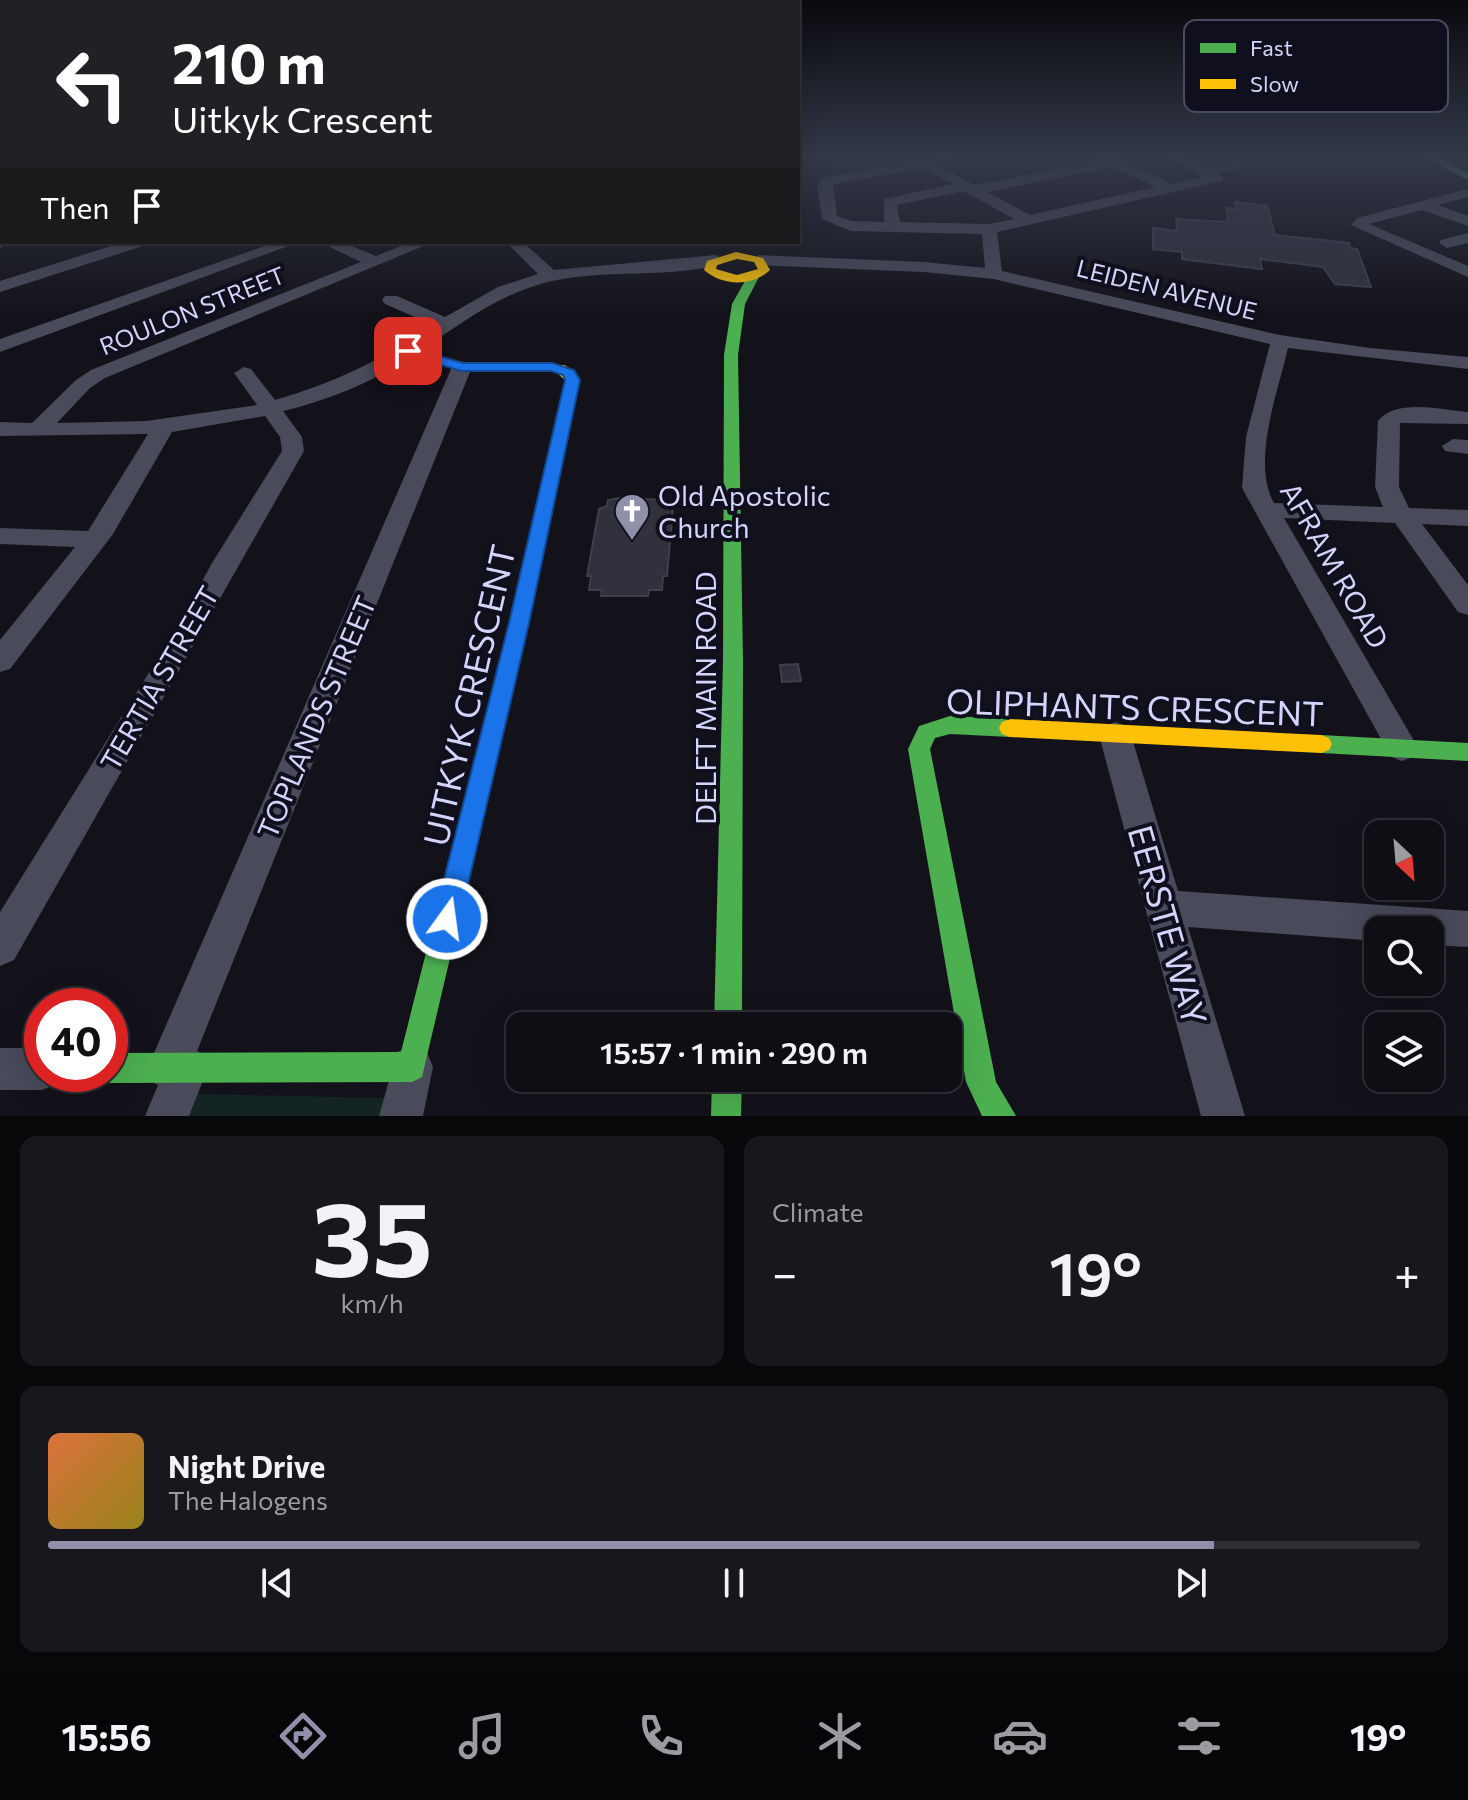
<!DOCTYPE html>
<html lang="en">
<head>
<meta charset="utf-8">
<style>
	:root { --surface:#0e0e14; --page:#17171d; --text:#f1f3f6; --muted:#9b9ca0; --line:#2e2e34; --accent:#9090ab }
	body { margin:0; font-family:Commissioner,sans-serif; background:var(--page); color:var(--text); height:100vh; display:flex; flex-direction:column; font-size:30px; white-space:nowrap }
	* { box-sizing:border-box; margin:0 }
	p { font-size:26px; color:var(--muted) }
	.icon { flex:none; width:44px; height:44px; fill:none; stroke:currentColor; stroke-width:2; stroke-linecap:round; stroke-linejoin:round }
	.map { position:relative; height:1116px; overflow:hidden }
	.sheet { display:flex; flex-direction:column; gap:20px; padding:20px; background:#08080b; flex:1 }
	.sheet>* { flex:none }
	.banner { position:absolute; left:0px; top:0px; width:800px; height:244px; box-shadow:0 8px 32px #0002,0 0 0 2px var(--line); background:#202124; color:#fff; overflow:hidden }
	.needle { width:52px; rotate:154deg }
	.tools { position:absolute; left:1364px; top:820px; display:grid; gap:16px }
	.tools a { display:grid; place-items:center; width:80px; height:80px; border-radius:16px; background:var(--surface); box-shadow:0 8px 32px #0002,0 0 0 2px var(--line); font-size:40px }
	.speed { position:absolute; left:24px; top:988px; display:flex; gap:16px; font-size:40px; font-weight:700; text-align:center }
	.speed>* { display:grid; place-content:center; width:104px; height:104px; border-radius:50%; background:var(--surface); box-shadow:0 8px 32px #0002,0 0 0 2px var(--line); line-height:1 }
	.speed .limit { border:12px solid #d22; background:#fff; color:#111 }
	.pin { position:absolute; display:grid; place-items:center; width:68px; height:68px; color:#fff; margin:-34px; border-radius:16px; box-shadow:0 4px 12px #0006 }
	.me { position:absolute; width:88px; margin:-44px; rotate:14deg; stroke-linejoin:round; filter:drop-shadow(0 0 6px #0008) }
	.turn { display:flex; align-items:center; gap:28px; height:168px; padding:0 40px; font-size:36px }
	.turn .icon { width:104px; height:104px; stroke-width:2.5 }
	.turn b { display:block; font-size:56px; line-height:68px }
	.then { display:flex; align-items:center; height:76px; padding:0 40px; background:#0003; gap:16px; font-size:30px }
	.big { font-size:60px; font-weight:600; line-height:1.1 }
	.sheet .widget { flex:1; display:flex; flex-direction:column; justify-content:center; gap:12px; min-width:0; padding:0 28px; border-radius:16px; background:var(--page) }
	.sheet .dial { align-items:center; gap:0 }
	.dial b { font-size:104px; line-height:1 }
	.song { display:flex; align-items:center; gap:24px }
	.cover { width:96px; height:96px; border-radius:12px; background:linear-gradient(135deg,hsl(20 70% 55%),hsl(50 70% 35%)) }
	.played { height:8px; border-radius:4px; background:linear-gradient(90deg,var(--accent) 85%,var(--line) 85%) }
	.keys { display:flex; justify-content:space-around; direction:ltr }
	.heat { display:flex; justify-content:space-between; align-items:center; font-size:44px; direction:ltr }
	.sheet .tiles { flex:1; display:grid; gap:20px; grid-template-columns:1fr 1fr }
	.widget:last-child { grid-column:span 2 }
	.trip { position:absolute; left:506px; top:1012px; width:456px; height:80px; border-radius:16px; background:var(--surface); box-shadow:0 8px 32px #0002,0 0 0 2px var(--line); font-weight:600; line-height:80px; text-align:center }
	.dock { display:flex; height:128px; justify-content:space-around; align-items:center; background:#060608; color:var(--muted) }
	.dock .icon { width:56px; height:56px }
	.dock .current { color:var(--accent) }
	.dock b { font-size:36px; color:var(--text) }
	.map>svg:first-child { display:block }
	.green { fill:#132423 }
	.building { fill:#31303d; stroke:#3e3e4d; stroke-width:2 }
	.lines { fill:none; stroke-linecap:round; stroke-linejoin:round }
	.street { fill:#494a5a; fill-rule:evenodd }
	.fast { fill:#4caf50; fill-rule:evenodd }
	.slow { fill:#ffc107; fill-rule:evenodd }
	.route { fill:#1a73e8; stroke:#114b97; stroke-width:2 }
	.labels { text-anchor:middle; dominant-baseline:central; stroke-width:8; stroke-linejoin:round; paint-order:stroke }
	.far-street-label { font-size:24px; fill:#d3d4f9; stroke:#100f1e }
	.poi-label { font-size:28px; fill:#d3d4f9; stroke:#100f1e; text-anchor:start }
	.street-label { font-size:28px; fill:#d3d4f9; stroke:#100f1e }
	.near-street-label { font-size:34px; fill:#d3d4f9; stroke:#100f1e }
	.key { fill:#100f1e; stroke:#4a4a60; stroke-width:2 }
	.key-label { font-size:22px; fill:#d3d4f9 }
</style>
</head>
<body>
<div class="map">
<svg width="1468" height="1116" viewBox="0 0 1468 1116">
	<rect width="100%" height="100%" fill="#13121a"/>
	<path class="green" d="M195 1094 391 1098 387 1116H186Z"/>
	<path class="building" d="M1235 202 1267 206 1275 235 1349 243 1350 248 1357 249 1371 287 1335 284 1323 267 1260 259 1262 269 1182 259V252L1153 249V228L1177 231 1176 219 1228 222 1226 208 1236 209Z
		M619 498 665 500V505H671L673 508 667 576H663L662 590H649L648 596H601L602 590H589L591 576H587L599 509 607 506 608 500Z
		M798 664 801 681 782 682 780 665Z"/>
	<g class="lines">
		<path class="street" d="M958 158 937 165 975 185 1099 161 1097 158H1115L1172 184 1203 177 1169 158H1187L1205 167 1246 161V167L1217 173 1223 178 1221 181 997 232 1002 271 1280 335 1370 348 1468 357V369L1288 348C1278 392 1251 462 1274 503L1383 507 1375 487 1378 421C1396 398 1441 410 1468 412V424L1400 423 1399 487 1409 508 1468 510V526L1422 524 1468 585V615L1458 612 1395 523 1284 518 1413 739 1418 748 1413 757 1402 761 1391 757 1242 488 1246 437 1270 344 994 279 924 272 759 265 751 260 759 255 924 262 985 268 982 234 851 231 822 219 817 186 823 178 924 159ZM1112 167 1156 187 1030 215 987 192ZM922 168 953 184 884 199V222L852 221 837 216 833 184ZM964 191 1014 219 989 224 900 222 897 205Z
			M0 177H2L0 186Z
			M1468 189V197L1438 205 1468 216V226L1422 210 1369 224 1468 266V277L1351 225 1357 218Z
			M2 205V215L0 216V206Z
			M1468 233V243L1447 248 1439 243 1441 240Z
			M2 237V242H10L0 248Z
			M124 242H148L146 245 0 292V281Z
			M276 242H299L0 352V339Z
			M320 242H342L376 256 411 242H433L105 378 90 388 57 423 146 421 257 405 234 373 244 367 251 369 275 400C332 384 384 359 433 325L385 304 382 300 385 296H397L445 317 498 287 538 274 506 242H523L554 270 716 255 724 260 722 264C659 281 591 265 528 288 483 304 447 334 407 360 370 383 326 401 283 411L302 437 304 451 14 960 0 966V912L173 634 212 563 282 451 280 437 265 416 172 432 113 534 10 669 0 672V640L75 547 0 544V528L88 531 148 434 0 436V422L32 423 76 380 91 370 361 262Z
			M462 361 472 367 197 1051 202 1053 208 1068 189 1116H145L158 1085 154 1083 148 1068 154 1053 452 367Z
			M1453 439 1468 440V454L1445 451 1442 446Z
			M1115 722 1126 726 1131 735 1178 891 1468 911V947L1430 945V930H1378V941L1188 927 1245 1116H1201L1099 735 1104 726Z
			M412 1046 427 1052 433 1067 423 1116H379L397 1052Z
			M0 1048H42V1074H61L57 1084 42 1090H0Z"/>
		<path class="fast" d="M1425 158H1437L1468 173V180Z
			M749 274 759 277 745 304 738 355 743 661 742 1026H714L723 661 724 355 732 304Z
			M564 414 571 418 529 623 422 1077 412 1082 110 1083 100 1078 98 1074H110V1053L401 1052 509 623 557 418Z
			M950 716 1010 719 1018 722 1021 728 1018 734 1010 737 950 734 935 738 930 749 996 1082 1016 1116H982L966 1082 908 749 919 726Z
			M1321 735 1468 743V761L1321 753 1313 750 1310 744 1313 738Z
			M712 1078H742L741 1116H711Z"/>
		<path class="slow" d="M736 252 763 258 770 270C752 287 722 286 704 270L707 261ZM737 259 754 262 758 269 737 275 716 269 717 265Z
			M408 347 463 363 564 365C586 376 576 397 571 418L564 422 557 418 565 380 556 372 462 371 403 354V348Z
			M1010 719 1321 735 1329 738 1332 744 1329 750 1321 753 1010 737 1002 734 999 728 1002 722Z"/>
	</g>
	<linearGradient id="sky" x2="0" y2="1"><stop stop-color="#0a0a0e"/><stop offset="0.5" stop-color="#333949"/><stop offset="1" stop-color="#333949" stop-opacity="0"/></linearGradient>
	<rect width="1468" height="315" fill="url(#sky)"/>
	<path class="route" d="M408 347 463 363H552L574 370 580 380 529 623 460 919 457 928 447 932 438 928 434 919 509 623 565 380 563 375 551 371H462L403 354V349Z"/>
	<defs>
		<symbol id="church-pin" viewBox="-11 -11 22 30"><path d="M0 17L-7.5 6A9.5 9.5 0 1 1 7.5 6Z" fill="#9090ab" stroke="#100f1e"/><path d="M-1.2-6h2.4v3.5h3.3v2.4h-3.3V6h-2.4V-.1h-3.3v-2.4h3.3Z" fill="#fff"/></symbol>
	</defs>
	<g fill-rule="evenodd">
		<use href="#church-pin" x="612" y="491" width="40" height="54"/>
	</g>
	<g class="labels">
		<g class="far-street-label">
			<text transform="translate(1167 289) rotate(14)">LEIDEN AVENUE</text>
			<text transform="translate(192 310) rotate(-22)">ROULON STREET</text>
		</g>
		<g class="poi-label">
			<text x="658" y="495">Old Apostolic<tspan x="658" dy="32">Church</tspan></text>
		</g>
		<g class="street-label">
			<text transform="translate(1335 565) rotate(60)">AFRAM ROAD</text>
			<text transform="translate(159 678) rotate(-60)">TERTIA STREET</text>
			<text transform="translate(705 698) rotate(-90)">DELFT MAIN ROAD</text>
			<text transform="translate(316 717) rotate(-67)">TOPLANDS STREET</text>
		</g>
		<g class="near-street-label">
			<text transform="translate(468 695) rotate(-77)">UITKYK CRESCENT</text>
			<text transform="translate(1135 706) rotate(2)">OLIPHANTS CRESCENT</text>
			<text transform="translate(1169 925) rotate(74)">EERSTE WAY</text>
		</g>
	</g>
	<rect x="1184" y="20" width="264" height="92" rx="12" class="key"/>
	<rect x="1200" y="43" width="36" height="10" fill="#4caf50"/>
	<rect x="1200" y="79" width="36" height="10" fill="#ffc107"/>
	<g class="key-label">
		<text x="1250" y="56">Fast</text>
		<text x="1250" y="92">Slow</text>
	</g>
</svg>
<div class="tools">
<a><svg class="needle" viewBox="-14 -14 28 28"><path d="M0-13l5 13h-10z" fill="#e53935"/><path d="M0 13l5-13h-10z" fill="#9b9ca0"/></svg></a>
<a><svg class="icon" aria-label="search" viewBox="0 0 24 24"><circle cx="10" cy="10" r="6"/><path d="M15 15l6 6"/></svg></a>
<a><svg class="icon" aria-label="layers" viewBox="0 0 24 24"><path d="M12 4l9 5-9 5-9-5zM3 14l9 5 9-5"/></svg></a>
</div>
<div class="speed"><div class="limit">40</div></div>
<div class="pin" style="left:408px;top:351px;background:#d93025"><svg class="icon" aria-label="arrive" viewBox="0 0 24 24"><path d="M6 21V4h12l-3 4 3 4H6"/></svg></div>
<svg class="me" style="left:447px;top:919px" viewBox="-20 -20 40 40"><circle r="17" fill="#1a73e8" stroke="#fff" stroke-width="3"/><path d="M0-11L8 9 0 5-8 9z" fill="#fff"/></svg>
<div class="trip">15:57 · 1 min · 290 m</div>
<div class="banner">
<div class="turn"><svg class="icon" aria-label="left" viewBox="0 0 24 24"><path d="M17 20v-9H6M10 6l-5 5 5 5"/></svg><div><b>210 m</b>Uitkyk Crescent</div></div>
<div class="then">Then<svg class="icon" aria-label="arrive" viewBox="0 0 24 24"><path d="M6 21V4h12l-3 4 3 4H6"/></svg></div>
</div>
</div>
<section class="sheet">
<div class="tiles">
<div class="widget dial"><b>35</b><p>km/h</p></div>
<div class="widget"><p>Climate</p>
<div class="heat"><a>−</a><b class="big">19°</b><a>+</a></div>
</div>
<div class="widget">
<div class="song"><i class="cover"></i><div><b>Night Drive</b><p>The Halogens</p></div></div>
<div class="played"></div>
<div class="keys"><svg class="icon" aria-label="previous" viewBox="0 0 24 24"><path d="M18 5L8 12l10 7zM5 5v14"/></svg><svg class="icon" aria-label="pause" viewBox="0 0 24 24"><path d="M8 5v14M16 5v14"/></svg><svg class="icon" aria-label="next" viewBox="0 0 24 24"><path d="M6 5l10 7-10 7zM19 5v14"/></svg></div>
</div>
</div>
</section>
<nav class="dock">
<b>15:56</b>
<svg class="icon current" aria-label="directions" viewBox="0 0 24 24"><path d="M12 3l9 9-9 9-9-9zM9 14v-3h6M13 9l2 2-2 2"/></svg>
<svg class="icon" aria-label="music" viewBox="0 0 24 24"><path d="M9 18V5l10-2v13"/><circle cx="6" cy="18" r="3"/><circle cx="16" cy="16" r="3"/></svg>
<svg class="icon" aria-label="phone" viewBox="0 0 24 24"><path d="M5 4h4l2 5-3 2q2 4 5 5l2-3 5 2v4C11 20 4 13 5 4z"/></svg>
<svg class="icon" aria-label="climate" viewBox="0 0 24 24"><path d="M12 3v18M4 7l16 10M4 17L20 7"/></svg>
<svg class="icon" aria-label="car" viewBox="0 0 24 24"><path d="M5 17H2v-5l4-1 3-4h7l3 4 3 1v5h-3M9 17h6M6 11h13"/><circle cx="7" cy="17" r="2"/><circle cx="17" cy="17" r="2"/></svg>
<svg class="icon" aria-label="filters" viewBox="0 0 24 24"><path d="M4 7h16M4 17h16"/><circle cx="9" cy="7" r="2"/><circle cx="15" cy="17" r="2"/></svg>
<b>19°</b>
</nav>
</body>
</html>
